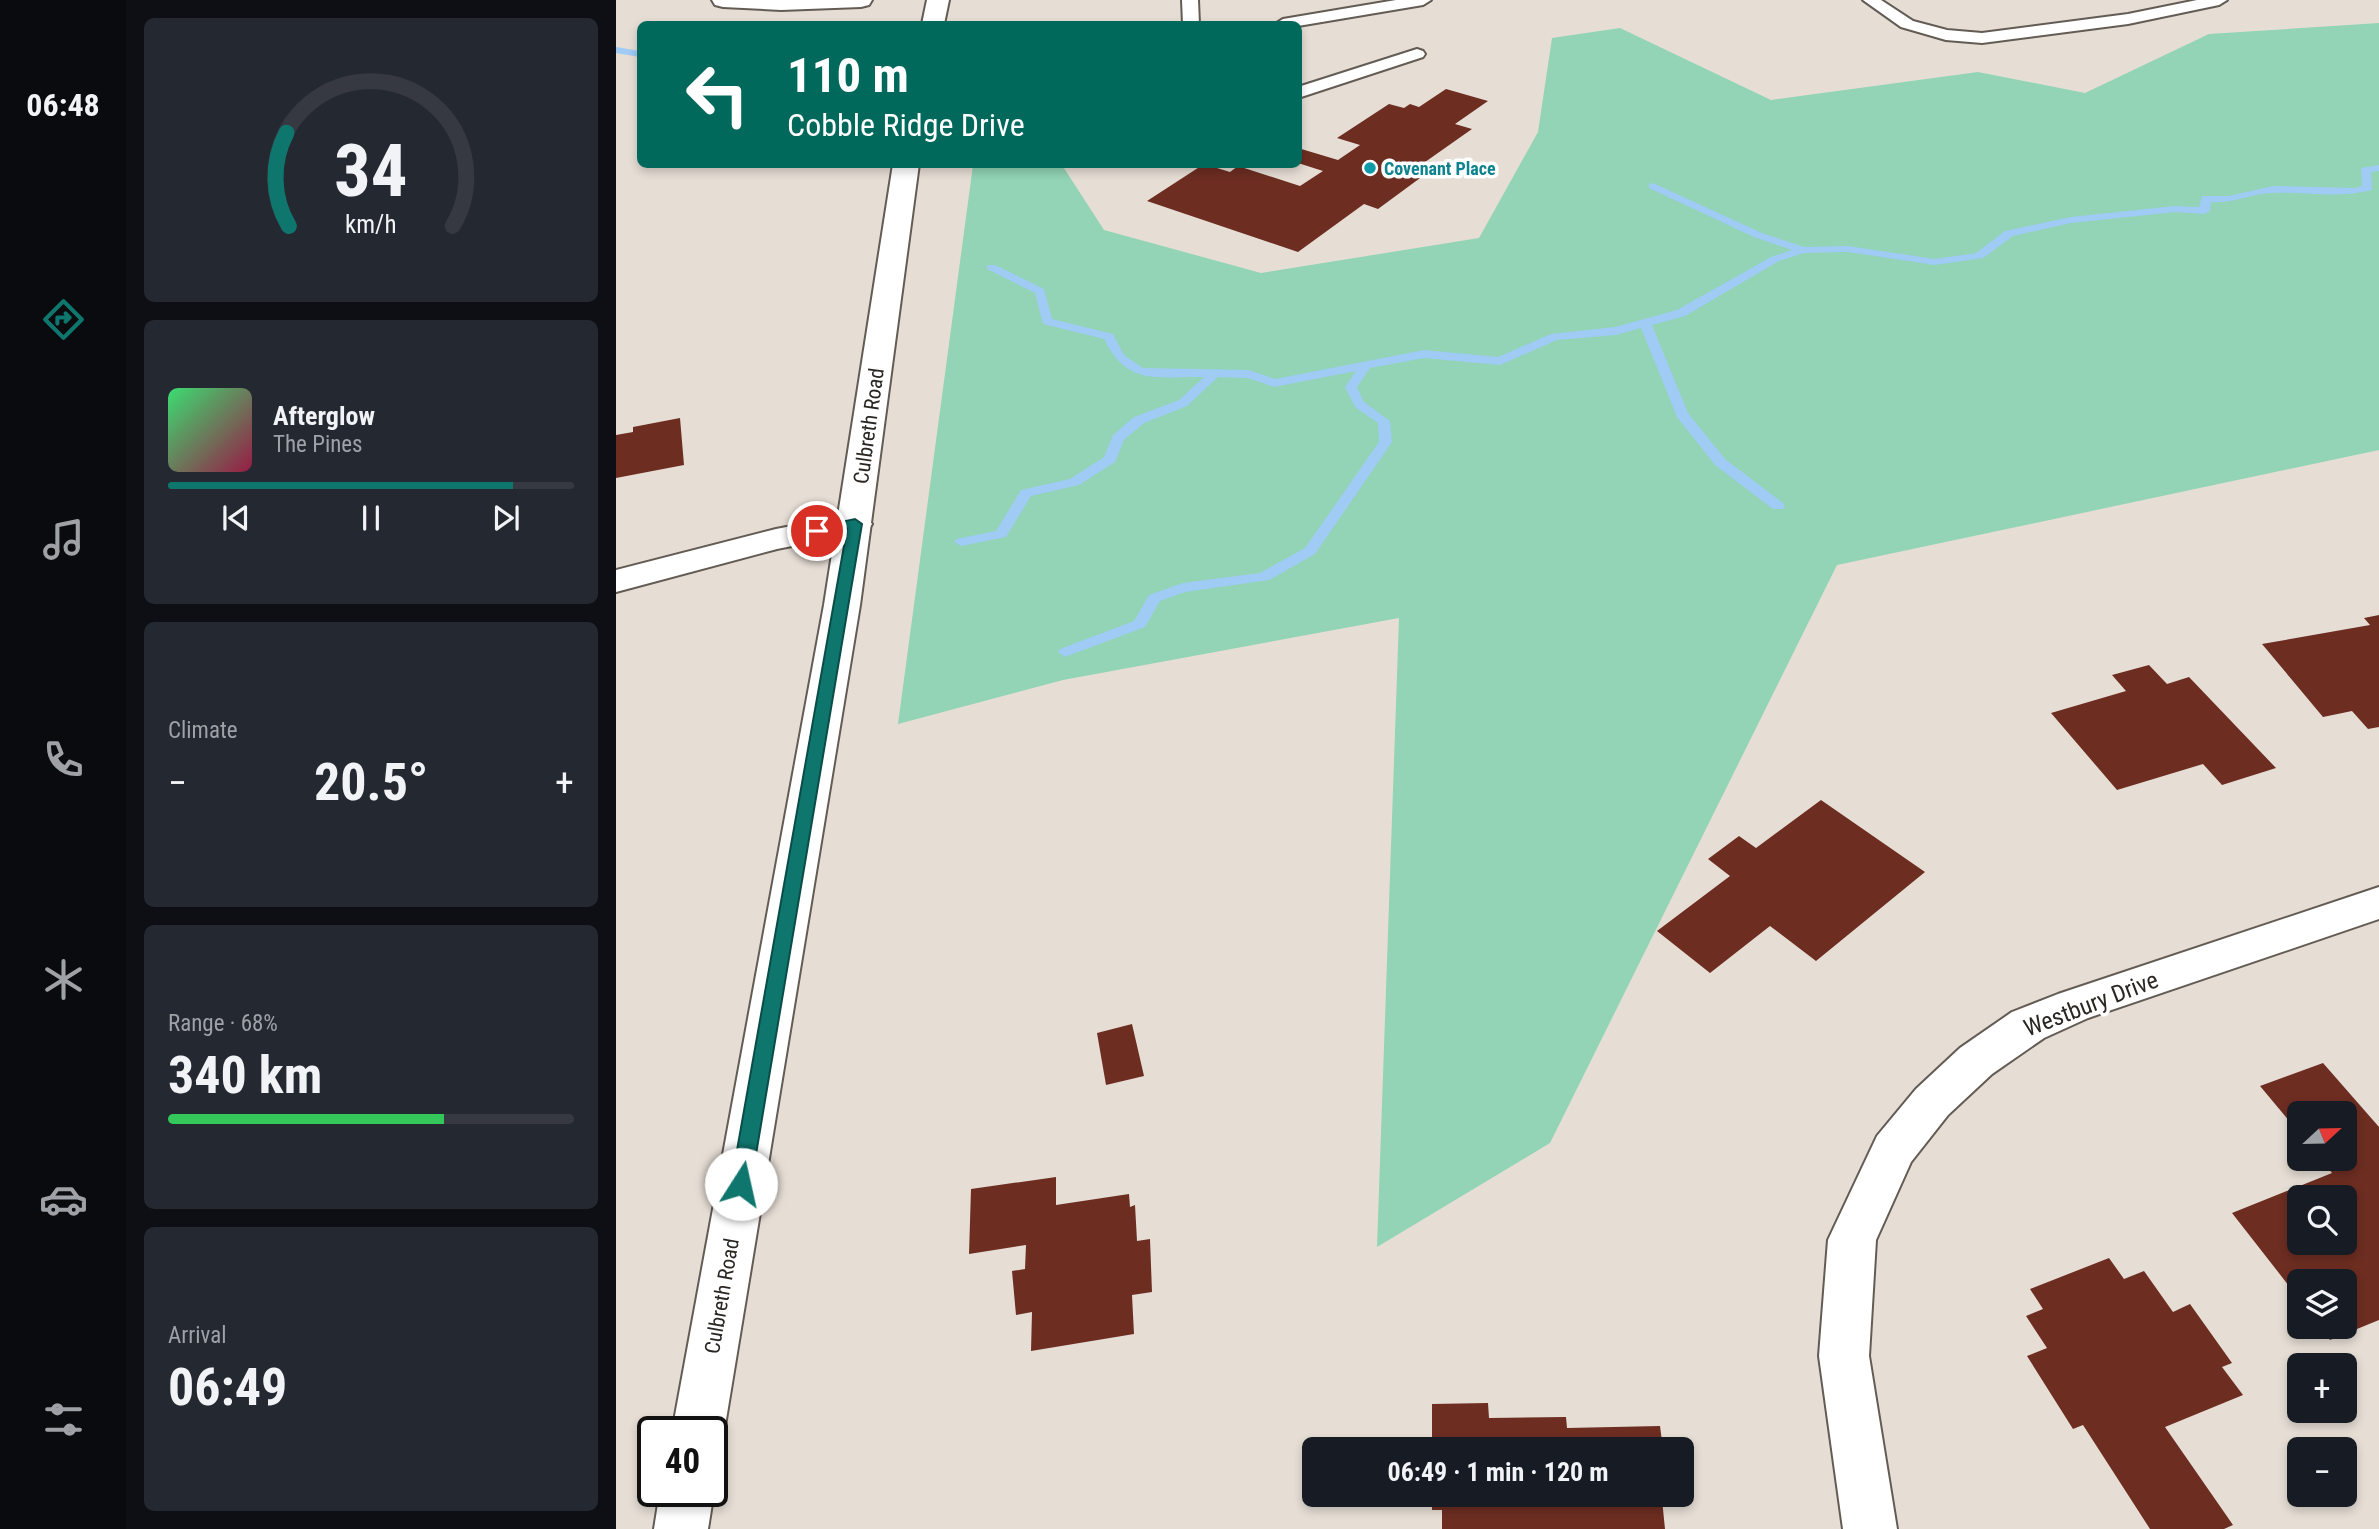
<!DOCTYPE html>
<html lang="en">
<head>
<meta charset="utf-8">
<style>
	:root { --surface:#171b24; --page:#242831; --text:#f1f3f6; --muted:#9ea1a6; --line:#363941; --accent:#0f766e }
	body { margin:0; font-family:"Roboto Condensed",sans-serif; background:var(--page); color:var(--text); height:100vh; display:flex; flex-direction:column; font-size:26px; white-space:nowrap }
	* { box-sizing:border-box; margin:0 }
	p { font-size:23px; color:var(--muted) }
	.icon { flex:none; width:38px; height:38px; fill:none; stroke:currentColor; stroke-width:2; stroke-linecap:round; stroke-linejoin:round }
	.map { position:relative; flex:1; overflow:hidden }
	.details { display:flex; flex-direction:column; gap:18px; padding:18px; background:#0d0f14; width:490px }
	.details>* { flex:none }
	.banner { position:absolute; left:21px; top:21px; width:665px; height:147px; border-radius:10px; box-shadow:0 4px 10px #0003; background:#00695c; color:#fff; overflow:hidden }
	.needle { width:46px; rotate:68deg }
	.fabs { position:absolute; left:1671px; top:1101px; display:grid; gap:14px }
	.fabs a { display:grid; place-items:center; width:70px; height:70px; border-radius:10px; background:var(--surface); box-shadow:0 4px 10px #0003; font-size:35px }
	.speed { position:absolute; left:21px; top:1416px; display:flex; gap:14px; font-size:35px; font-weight:700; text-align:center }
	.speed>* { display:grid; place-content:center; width:91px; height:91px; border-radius:50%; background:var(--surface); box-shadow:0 4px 10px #0003; line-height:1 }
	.speed .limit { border:4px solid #111; border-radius:10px; background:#fff; color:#111 }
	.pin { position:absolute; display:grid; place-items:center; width:60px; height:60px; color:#fff; margin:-30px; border:4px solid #fff; border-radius:50%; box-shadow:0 2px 7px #0007 }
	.me { position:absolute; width:77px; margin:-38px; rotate:10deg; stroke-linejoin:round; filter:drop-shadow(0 0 5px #0008) }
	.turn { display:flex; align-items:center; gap:24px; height:147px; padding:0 35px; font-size:32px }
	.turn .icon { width:91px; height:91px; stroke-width:2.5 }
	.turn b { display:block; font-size:49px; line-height:60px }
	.big { font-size:52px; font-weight:700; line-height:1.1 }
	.details .widget { flex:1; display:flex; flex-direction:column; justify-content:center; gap:10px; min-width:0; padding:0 24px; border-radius:10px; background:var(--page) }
	.details .dial { align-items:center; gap:0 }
	.dial svg { height:182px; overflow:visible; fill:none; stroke:var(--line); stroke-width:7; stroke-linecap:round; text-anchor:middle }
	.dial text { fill:var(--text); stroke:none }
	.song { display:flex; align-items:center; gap:21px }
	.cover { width:84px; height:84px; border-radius:10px; background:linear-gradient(135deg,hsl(140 70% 55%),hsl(340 70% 35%)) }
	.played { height:7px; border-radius:4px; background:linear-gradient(90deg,var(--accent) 85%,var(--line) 85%) }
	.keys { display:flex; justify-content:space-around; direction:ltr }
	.heat { display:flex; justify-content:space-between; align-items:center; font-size:38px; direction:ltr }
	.charge { height:10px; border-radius:5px; background:linear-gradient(90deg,#34c759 68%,var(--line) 0) }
	.trip { position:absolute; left:686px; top:1437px; width:392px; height:70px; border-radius:10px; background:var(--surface); box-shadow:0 4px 10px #0003; font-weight:700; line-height:70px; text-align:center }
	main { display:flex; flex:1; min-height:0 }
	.menu { display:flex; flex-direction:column; width:126px; justify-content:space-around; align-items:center; background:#090b0e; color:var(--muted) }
	.menu .icon { width:49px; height:49px }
	.menu .selected { color:var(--accent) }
	.menu b { font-size:32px; color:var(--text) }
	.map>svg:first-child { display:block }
	.green { fill:#92d4b5 }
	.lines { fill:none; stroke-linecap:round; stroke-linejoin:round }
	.stream { fill:#9fcbf5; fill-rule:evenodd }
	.building { fill:#6d2d21; fill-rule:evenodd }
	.service-casing { stroke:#635c54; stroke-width:4 }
	.minor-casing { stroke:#635c54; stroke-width:4 }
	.tertiary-casing { stroke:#635c54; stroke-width:4 }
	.service { fill:#fff; fill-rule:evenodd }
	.minor { fill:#fff; fill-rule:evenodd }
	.tertiary { fill:#fff; fill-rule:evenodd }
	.route { fill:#0f766e; stroke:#0a4d48; stroke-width:2 }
	.culture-dot { fill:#0f9aa8; stroke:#fff; stroke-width:2.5 }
	.labels { text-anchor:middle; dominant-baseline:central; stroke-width:7; stroke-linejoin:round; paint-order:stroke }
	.far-culture-label { font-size:18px; font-weight:bold; fill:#0d838f; stroke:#fff; text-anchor:start }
	.street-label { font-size:21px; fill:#2a2723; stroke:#fff }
	.near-street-label { font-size:24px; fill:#2a2723; stroke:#fff }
</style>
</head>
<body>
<main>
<nav class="menu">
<b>06:48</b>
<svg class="icon selected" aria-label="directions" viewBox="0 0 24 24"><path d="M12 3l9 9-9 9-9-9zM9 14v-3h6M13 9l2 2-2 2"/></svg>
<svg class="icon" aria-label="music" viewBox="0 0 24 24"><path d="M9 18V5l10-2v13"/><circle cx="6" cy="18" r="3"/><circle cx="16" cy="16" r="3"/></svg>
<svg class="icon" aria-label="phone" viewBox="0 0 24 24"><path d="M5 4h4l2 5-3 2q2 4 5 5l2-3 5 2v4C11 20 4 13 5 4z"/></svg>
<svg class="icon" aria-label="climate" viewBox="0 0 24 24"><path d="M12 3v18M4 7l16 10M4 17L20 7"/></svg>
<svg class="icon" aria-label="car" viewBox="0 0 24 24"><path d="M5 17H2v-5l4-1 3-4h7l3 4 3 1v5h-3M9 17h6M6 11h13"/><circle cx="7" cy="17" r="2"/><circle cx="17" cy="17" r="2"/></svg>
<svg class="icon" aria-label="filters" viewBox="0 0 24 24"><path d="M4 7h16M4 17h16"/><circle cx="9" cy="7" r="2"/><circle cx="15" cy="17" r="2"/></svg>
</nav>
<section class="details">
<div class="widget dial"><svg viewBox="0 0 100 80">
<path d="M14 69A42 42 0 1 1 86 69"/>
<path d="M14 69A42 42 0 0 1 13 28" stroke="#0f766e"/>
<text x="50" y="56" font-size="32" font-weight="700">34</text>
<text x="50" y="72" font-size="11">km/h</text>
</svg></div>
<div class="widget">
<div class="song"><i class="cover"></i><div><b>Afterglow</b><p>The Pines</p></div></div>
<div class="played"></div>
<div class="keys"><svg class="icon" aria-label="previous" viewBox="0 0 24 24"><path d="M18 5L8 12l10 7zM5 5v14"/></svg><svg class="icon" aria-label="pause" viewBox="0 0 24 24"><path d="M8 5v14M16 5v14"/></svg><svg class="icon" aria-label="next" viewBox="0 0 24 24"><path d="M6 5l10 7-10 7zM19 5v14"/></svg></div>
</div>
<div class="widget"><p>Climate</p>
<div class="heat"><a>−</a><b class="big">20.5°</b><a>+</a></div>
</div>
<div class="widget"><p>Range · 68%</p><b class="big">340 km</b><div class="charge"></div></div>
<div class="widget"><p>Arrival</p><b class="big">06:49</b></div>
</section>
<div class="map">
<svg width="1763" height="1529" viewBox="0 0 1763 1529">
	<rect width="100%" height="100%" fill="#e6ded5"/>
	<path class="green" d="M1763 23V450L1221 565 934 1143 761 1247 783 618 447 680 282 724 357 165H446L488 230 645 273 863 238 922 132 936 38 1004 28 1155 100 1362 72 1469 93 1593 34Z"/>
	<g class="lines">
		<path class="stream" d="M0 47 24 51V57L0 53Z
			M1763 165V171L1755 172 1756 190C1722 199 1690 191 1655 193 1634 194 1616 204 1595 202L1594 211 1588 214 1559 212 1455 223 1397 236 1367 258 1319 265 1232 252 1188 253 1163 261 1069 316 1036 325 1072 413 1109 459 1167 503 1169 506 1167 509H1157L1099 465 1061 417 1025 328 1000 335 941 340 884 365 808 358 754 368 741 387 748 402 774 421 776 442 699 554 653 580 569 592 544 601 529 627 454 655 449 657 442 652 444 649 518 621 533 595 567 583 644 573 689 548 763 442 762 423 739 407 729 387 740 371 658 387 632 378 602 377 571 406 528 423 508 440 499 462 463 485 415 496 390 537 345 546 338 542 340 539 380 531 405 490 454 479 488 457 497 435 518 417 563 400 588 377C541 376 512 387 488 339L427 324 419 293 371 269V265H379L428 289 436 319 497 334 508 355 527 368 633 370 659 379 808 350 882 357 935 334 999 327 1061 310 1155 257 1176 250 1138 237 1033 188V184L1037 183 1146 233 1188 247 1232 246 1319 259 1360 253 1389 231 1455 217 1559 206 1583 207 1586 196H1613L1657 186 1739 188 1746 186 1745 168Z"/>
	</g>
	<path class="building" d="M830 89 872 101 839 124 856 129 802 167 815 170 762 209 748 204 682 252 531 201 588 164 614 172 622 166 684 186 707 171 682 163V148L722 160 744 145 721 138 773 104 788 108 794 104 803 107Z
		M64 418 68 465 0 478V435L17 432V427Z
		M1763 615V727L1752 729 1736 711 1707 717 1646 644 1754 625 1748 618Z
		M1533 665 1551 684 1573 677 1660 768 1606 785 1587 764 1501 790 1435 713 1510 691 1496 675Z
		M1205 800 1309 872 1200 961 1154 926 1094 973 1041 931 1114 876 1092 859 1123 836 1140 848Z
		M516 1024 528 1076 490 1085 481 1033Z
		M1707 1063 1763 1127V1320L1714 1340 1704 1326H1729V1281H1684V1300L1616 1213 1716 1173 1704 1158H1729V1113H1684V1134L1644 1086ZM1684 1197H1729V1242H1684Z
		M440 1177V1205L513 1194 514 1207 519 1205 521 1241 534 1239 536 1292 516 1295 518 1334 415 1351 416 1312 400 1315 396 1271 409 1269 410 1245 353 1254 355 1189Z
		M1493 1258 1508 1279 1528 1271 1557 1312 1574 1304 1616 1363 1606 1367 1627 1395 1549 1427 1617 1525 1608 1529H1534L1467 1425 1457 1429 1411 1356 1431 1348 1410 1316 1427 1309 1414 1289Z
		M872 1403 873 1418 950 1417 951 1428 1044 1426 1047 1449H816V1404Z
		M816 1494H1051L1052 1499H1046L1049 1529H826V1510H816Z"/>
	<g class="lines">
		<defs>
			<path id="service" d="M566 0H582L583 24H567Z
				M780 0H815L807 5 682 26 659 24 667 19Z
				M1247 0H1265L1297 21 1331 30 1366 33 1512 14 1581 0H1611L1603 5 1512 24 1366 43 1330 40 1285 27Z
				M801 49 807 51 809 54 807 57 682 98V87Z"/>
			<path id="minor" d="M96 0H256L253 5 245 7 165 10 107 7 99 5Z
				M239 514 251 517 256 524 251 531 161 549 0 592V570L160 529Z
				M1763 887V919L1472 1018 1428 1038 1376 1074 1332 1115 1295 1162 1260 1240 1253 1356 1281 1529H1227L1203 1356 1212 1240 1261 1136 1300 1089 1344 1048 1396 1012 1442 994Z"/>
			<path id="tertiary" d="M311 0H333L328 24H306Z
				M277 164H303L244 605 108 1432 101 1450 96 1452V1432H56L208 605Z
				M96 1487 98 1491 92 1529H38L44 1491H96Z"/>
		</defs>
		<use href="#service" class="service-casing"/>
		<use href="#minor" class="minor-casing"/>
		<use href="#tertiary" class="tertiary-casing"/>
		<use href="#service" class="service"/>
		<use href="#minor" class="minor"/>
		<use href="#tertiary" class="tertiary"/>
	</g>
	<path class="route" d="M239 519 246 524 135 1184 132 1190 125 1192 118 1190 115 1184 231 529 201 535 194 531 197 528Z"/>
	<circle class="culture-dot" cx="754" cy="168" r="7"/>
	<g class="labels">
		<g class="far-culture-label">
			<text x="768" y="168">Covenant Place</text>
		</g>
		<g class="street-label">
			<text transform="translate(253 426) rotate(-82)">Culbreth Road</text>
			<text transform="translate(106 1296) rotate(-80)">Culbreth Road</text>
		</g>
		<g class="near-street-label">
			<text transform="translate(1475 1004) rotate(-21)">Westbury Drive</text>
		</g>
	</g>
</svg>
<div class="fabs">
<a><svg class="needle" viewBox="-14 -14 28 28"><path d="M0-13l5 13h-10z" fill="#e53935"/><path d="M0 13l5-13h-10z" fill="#9ea1a6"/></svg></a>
<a><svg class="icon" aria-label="search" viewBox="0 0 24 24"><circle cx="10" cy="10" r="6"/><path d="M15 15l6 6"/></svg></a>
<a><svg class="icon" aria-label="layers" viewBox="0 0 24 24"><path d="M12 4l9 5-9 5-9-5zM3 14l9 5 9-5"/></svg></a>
<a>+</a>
<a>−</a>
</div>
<div class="speed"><div class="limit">40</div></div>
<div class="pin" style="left:201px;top:531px;background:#d93025"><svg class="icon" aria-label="arrive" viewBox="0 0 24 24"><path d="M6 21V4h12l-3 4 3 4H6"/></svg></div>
<svg class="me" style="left:125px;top:1184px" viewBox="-20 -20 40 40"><circle r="19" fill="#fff"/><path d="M0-13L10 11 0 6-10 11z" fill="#0f766e"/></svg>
<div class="trip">06:49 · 1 min · 120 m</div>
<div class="banner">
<div class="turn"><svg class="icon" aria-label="left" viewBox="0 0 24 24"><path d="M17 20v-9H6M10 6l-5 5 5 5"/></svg><div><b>110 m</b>Cobble Ridge Drive</div></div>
</div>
</div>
</main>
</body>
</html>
